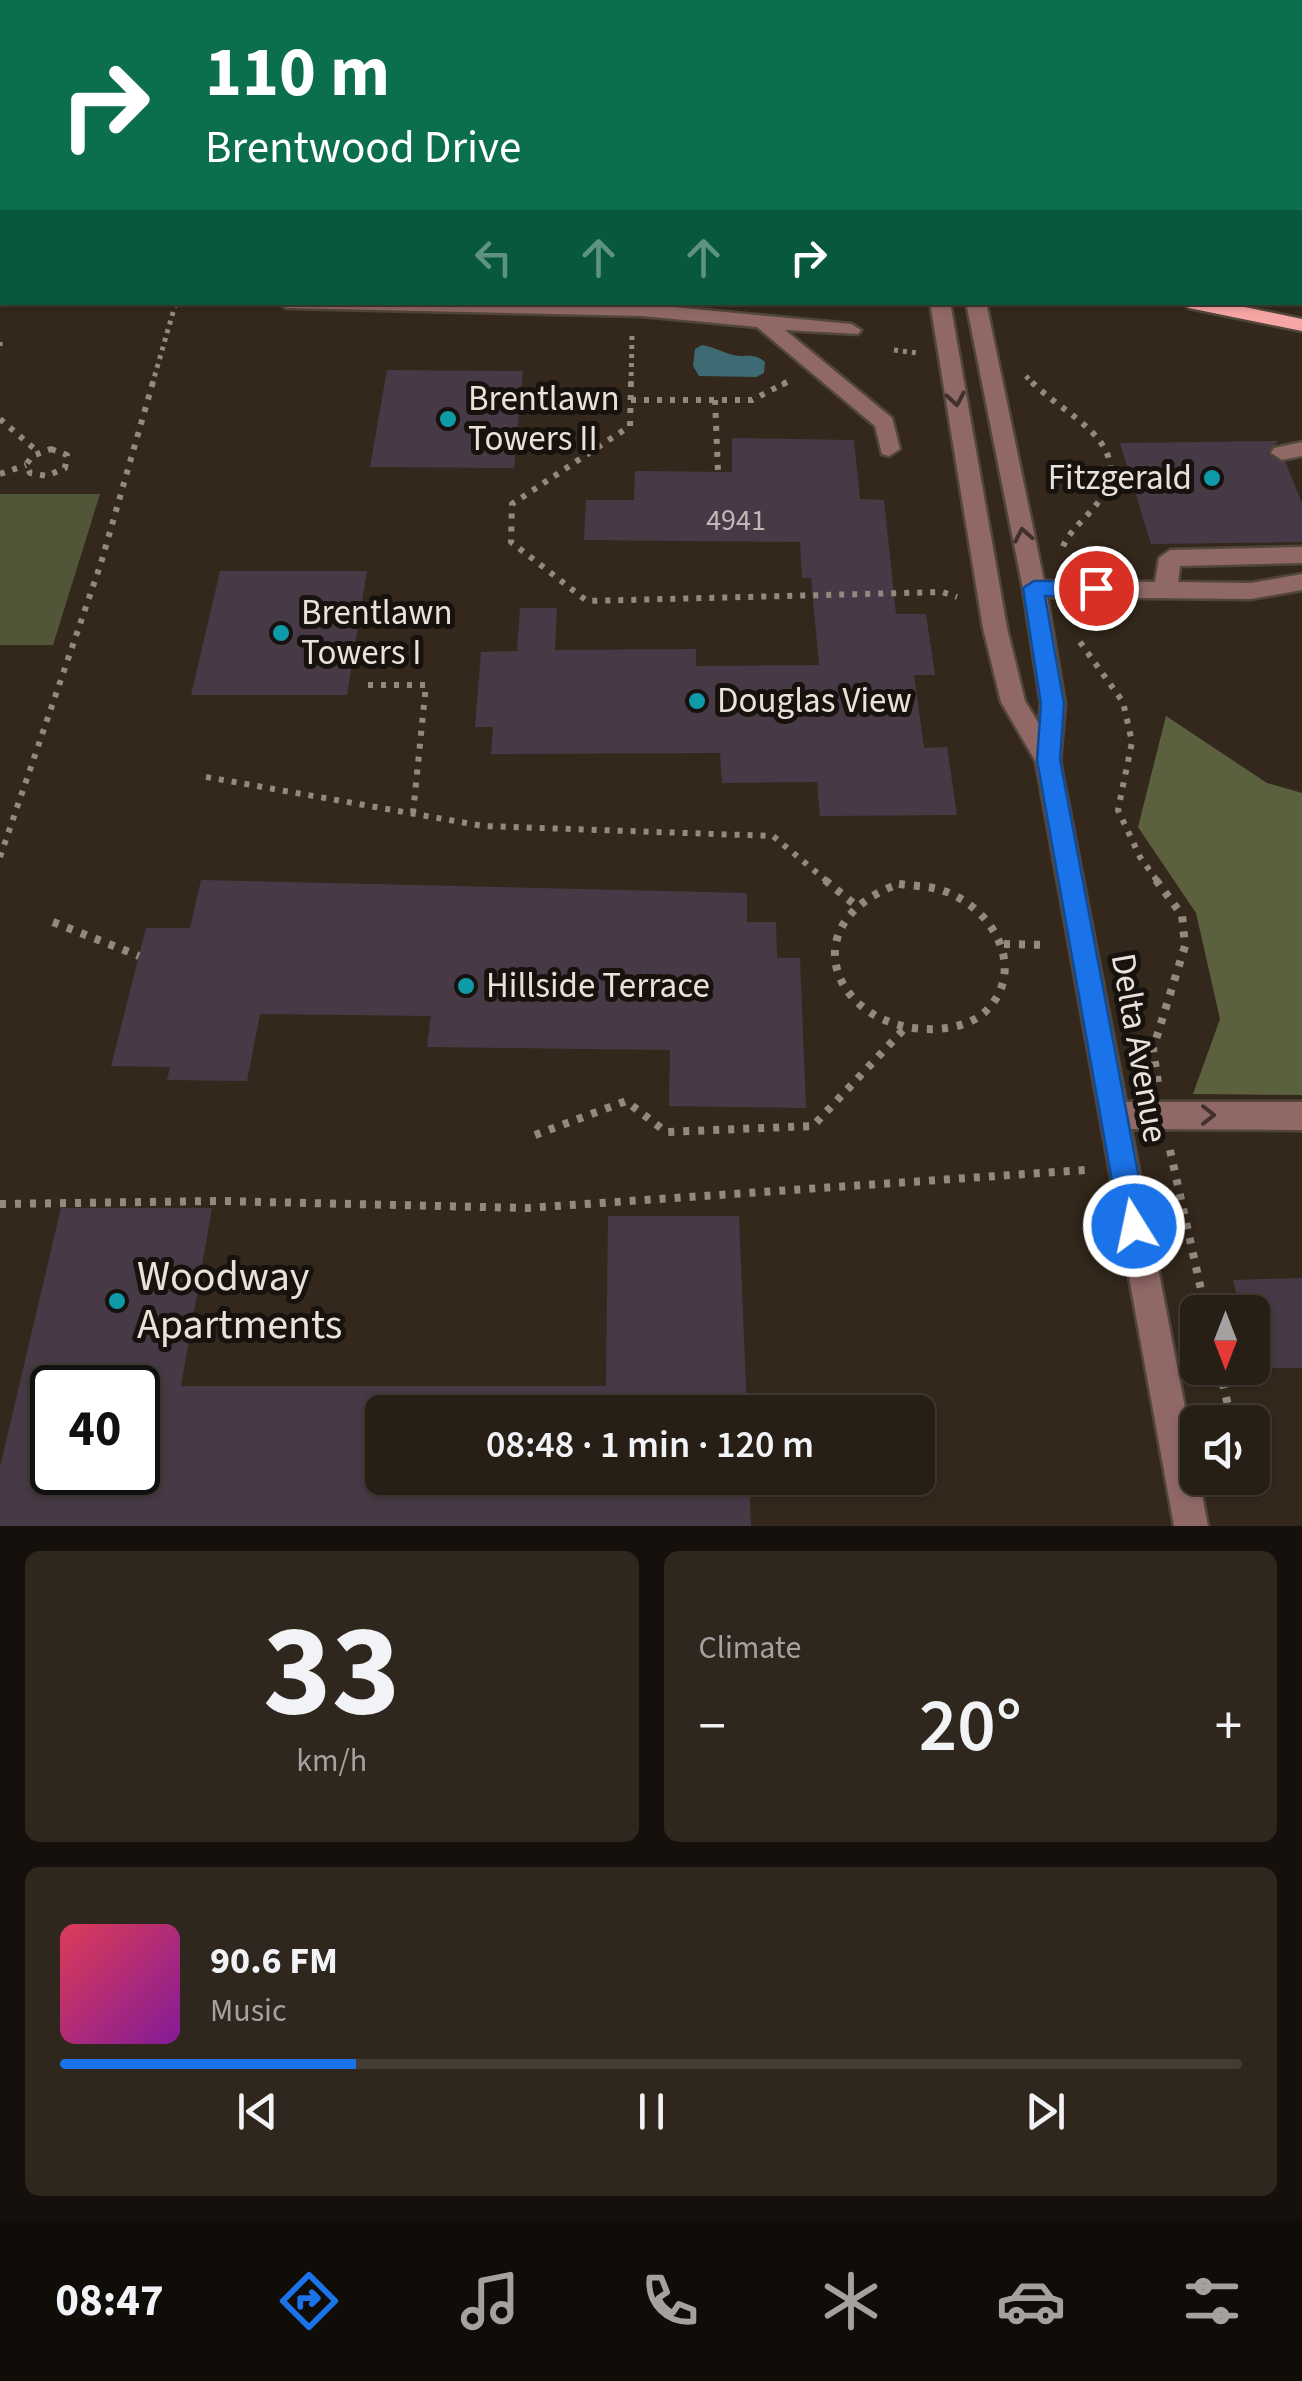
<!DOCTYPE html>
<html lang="en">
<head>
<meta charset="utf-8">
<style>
	:root { --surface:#271e15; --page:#2f271e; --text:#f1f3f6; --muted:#a4a2a0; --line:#433c34; --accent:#1a73e8 }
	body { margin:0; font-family:"Source Sans 3",sans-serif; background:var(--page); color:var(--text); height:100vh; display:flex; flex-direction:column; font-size:38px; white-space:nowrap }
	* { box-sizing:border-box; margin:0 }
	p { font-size:32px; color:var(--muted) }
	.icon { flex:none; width:55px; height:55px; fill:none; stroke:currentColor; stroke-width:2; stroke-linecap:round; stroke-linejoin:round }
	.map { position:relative; height:1526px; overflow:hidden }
	.drawer { display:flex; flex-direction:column; gap:25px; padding:25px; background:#15100c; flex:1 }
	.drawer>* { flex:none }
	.hud { position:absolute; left:0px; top:0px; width:1302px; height:305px; box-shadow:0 2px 8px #0004,0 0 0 2px var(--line); background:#0b6e4f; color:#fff; overflow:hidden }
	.needle { width:65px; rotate:180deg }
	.tools { position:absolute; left:1180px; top:1295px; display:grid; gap:20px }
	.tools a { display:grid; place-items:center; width:90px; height:90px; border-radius:15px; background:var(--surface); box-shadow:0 2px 8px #0004,0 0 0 2px var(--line); font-size:50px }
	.speed { position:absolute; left:30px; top:1365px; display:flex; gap:20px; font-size:50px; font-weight:700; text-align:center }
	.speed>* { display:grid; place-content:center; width:130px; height:130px; border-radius:50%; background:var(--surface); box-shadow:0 2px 8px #0004,0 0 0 2px var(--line); line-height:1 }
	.speed .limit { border:5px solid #111; border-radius:15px; background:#fff; color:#111 }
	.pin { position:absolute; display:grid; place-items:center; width:85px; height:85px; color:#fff; margin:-42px; border:5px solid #fff; border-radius:50%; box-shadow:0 2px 10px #0007 }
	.me { position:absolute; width:110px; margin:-55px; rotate:350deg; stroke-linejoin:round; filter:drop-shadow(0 0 8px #0008) }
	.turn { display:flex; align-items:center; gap:35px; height:210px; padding:0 40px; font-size:45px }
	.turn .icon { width:130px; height:130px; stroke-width:2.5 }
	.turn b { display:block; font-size:70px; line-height:85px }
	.lanes { display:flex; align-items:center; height:95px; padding:0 40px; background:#0003; justify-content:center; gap:50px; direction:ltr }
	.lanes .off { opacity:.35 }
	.big { font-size:75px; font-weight:600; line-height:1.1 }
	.drawer .widget { flex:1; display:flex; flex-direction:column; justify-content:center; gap:15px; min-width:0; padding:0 35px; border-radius:15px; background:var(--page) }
	.drawer .dial { align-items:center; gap:0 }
	.dial b { font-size:130px; line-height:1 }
	.song { display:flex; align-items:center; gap:30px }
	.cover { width:120px; height:120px; border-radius:15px; background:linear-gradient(135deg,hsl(350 70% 55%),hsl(290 70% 35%)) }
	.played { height:10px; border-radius:5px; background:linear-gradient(90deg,var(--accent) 25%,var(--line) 25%) }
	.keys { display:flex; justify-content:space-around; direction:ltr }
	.heat { display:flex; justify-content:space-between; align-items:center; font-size:55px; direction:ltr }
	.drawer .tiles { flex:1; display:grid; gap:25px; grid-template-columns:1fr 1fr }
	.widget:last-child { grid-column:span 2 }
	.trip { position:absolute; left:365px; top:1395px; width:570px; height:100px; border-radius:15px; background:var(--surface); box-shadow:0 2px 8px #0004,0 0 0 2px var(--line); font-weight:600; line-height:100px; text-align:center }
	.tab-bar { display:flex; height:160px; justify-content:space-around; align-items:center; background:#100c08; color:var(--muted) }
	.tab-bar .icon { width:70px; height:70px }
	.tab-bar .on { color:var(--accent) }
	.tab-bar b { font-size:45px; color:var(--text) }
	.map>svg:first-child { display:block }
	.green { fill:#515639 }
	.forest { fill:#5b613f }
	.water { fill:#3d6a73 }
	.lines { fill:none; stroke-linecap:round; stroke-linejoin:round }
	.stream { fill:#3d6a73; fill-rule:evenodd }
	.building { fill:#473a46; fill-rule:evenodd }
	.minor-casing { stroke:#51463a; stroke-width:5 }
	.major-casing { stroke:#51463a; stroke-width:5 }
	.path-far2 { stroke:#93897f; stroke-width:5; stroke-dasharray:4 5; stroke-linecap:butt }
	.path-far1 { stroke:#93897f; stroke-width:6; stroke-dasharray:5 8; stroke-linecap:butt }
	.path { stroke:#93897f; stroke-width:8; stroke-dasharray:6 9; stroke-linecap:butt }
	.minor { fill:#906967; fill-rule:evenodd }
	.major { fill:#f6a6a4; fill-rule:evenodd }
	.oneway { stroke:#41302c }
	.route { fill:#1a73e8; stroke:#114b97; stroke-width:2.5 }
	.culture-dot { fill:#0f9aa8; stroke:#17120d; stroke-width:4 }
	.labels { text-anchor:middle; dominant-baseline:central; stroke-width:10; stroke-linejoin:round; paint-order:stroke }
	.number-label { font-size:30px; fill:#c1b8b5 }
	.poi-label { font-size:35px; fill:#eae2da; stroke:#17120d; text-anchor:start }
	.street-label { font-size:35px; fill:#eae2da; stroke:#17120d }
	.near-poi-label { font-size:42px; fill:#eae2da; stroke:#17120d; text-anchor:start }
</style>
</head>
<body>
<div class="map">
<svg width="1302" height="1526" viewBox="0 0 1302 1526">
	<rect width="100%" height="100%" fill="#34281c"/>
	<path class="green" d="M0 494H100L53 645H0Z"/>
	<path class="forest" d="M1166 716 1267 783 1302 793V1095L1193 1094 1220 1019 1196 913 1138 827Z"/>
	<path class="water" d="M702 345C714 347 722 352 733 355 746 358 753 352 765 362L764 373 756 377 699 376 693 366 695 349Z"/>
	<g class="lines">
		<path class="stream" d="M925 0H933V2H925Z"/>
	</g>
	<path class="building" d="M387 370 523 371 514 468 370 467Z
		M732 438 854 440 860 499 884 500 896 614H926L935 675H914L924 748 947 747 957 815 820 816 817 782 722 783 720 753 491 754 493 727H475L481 652 517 651 520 608H557L555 650 696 649V666L819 665 811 578H802L800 542 584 540 586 500H634L635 471 732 472Z
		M1278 441 1267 454 1286 463 1302 503V542L1151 544 1120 443Z
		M220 571H367L347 695H191Z
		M201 880 747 893V922H776L777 958H800L806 1108 669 1106 670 1050 427 1047 431 1016 260 1014 247 1081 167 1080 170 1067 111 1066 146 928H190Z
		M61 1208H212L181 1386H606L608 1216H739L747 1412H382V1478H749L751 1526H0V1467ZM52 1388H138V1472H52Z
		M1302 1278V1368H1252V1312H1241L1233 1280Z"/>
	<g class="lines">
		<defs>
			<path id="minor" d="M79 0H99L101 2H81Z
				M155 0H174L176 2H157Z
				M366 0H387L389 2H368Z
				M0 292 2 302H8L0 304Z
				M277 302 642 304 851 324 861 330 858 334 785 330 892 418 900 449 889 456 882 454 875 426 757 327 642 316 286 308Z
				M930 302H950L1007 628 1025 701 1039 724 1041 704 1023 589 966 302H986L1044 581 1155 582 1159 558 1170 550 1302 547V563L1180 566 1178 582 1251 583 1302 574V590L1251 599 1047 597 1065 704 1060 761 1126 1102H1302V1130L1131 1129 1208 1526H1174L1036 762 1001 702 983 628Z
				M1302 442V456L1282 460 1271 453 1274 448Z"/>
			<path id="major" d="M0 182H2V192H0Z
				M0 209H2V219H0Z
				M1300 273H1302V285H1300Z
				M1180 302H1221L1302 319V331L1189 308Z"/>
		</defs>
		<use href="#minor" class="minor-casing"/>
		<use href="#major" class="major-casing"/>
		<path class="path-far2" d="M487 0 492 2
			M0 342V347
			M894 350 917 353
			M1026 376 1034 385
			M152 385 176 302
			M631 385 632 335
			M782 385 790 381"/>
		<path class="path-far1" d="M631 382 630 426 512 504 511 542 587 601 942 592 957 597
			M1032 382C1063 415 1136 442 1101 498 1089 517 1070 528 1062 549
			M631 400H752L787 382
			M715 400 718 472
			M0 419 38 452
			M51 449 67 455 65 468 47 476 30 473 26 465 32 456Z
			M0 474 26 465
			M1080 642 1123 702 1132 742 1118 810 1140 857 1158 882
			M368 685H426L413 813
			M206 777 483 826 773 836 828 882
			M0 857 101 563 153 382"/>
		<path class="path" d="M825 880 854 904
			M1156 880 1182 915 1185 946 1153 1049 1158 1083
			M899 884C913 886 931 886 944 891 993 908 1028 969 986 1011 974 1023 954 1028 937 1029 836 1034 787 923 899 884Z
			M53 922 139 956
			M1004 944 1046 945
			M535 1135 626 1101 666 1132 813 1126 904 1029
			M1170 1150 1206 1312
			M0 1204 220 1201 527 1208 1085 1170
			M1219 1368 1232 1422
			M1246 1478 1248 1488"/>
		<use href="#minor" class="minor"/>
		<use href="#major" class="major"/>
	</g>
	<defs><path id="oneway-chevron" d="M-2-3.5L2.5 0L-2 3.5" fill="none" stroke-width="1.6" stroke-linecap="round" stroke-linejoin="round" transform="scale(2.5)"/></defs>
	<g class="oneway">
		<use href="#oneway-chevron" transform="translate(956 399) rotate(80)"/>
		<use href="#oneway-chevron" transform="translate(1023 535) rotate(-101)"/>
		<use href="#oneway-chevron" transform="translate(1208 1115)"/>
	</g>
	<path class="route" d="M1034 581H1096L1107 588 1096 596H1045L1064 704 1060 760 1148 1226 1144 1235 1134 1239 1124 1235 1120 1226 1037 760 1041 704 1023 588Z"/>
	<g class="culture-dot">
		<circle cx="448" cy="419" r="10"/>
		<circle cx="1212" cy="478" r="10"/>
		<circle cx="281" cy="633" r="10"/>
		<circle cx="697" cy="701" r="10"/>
		<circle cx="466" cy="986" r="10"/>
		<circle cx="117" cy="1301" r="10"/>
	</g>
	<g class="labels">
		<g class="number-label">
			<text x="736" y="520">4941</text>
		</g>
		<g class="poi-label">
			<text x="468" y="399">Brentlawn<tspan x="468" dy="40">Towers II</tspan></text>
			<text x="1192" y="478" text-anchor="end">Fitzgerald</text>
			<text x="301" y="613">Brentlawn<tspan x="301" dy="40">Towers I</tspan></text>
			<text x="717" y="701">Douglas View</text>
			<text x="486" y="986">Hillside Terrace</text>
		</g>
		<g class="street-label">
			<text transform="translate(1139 1048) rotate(80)">Delta Avenue</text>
		</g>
		<g class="near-poi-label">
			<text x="137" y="1277">Woodway<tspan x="137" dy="48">Apartments</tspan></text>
		</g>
	</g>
</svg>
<div class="tools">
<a><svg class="needle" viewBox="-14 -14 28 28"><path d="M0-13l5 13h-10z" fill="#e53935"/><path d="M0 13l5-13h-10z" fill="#a4a2a0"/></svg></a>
<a><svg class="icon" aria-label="sound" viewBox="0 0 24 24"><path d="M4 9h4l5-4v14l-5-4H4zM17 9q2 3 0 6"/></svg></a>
</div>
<div class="speed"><div class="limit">40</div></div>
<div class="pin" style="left:1096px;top:588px;background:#d93025"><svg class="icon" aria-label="arrive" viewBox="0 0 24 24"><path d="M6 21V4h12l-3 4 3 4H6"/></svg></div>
<svg class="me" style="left:1134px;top:1226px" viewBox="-20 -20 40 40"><circle r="17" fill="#1a73e8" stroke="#fff" stroke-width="3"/><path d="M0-11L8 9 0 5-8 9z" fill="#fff"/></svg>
<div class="trip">08:48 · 1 min · 120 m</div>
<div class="hud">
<div class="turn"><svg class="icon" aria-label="right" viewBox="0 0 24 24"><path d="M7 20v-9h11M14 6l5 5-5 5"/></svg><div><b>110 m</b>Brentwood Drive</div></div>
<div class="lanes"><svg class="icon off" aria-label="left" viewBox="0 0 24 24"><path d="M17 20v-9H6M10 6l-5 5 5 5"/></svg><svg class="icon off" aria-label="ahead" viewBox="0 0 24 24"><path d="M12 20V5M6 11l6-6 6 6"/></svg><svg class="icon off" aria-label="ahead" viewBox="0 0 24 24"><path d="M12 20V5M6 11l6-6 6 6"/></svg><svg class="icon" aria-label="right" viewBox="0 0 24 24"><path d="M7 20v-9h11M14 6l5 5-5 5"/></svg></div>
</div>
</div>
<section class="drawer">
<div class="tiles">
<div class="widget dial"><b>33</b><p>km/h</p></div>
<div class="widget"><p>Climate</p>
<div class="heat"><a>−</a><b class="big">20°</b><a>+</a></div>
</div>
<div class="widget">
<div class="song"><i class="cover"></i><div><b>90.6 FM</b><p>Music</p></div></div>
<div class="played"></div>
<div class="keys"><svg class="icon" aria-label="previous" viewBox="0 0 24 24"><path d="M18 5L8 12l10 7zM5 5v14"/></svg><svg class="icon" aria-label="pause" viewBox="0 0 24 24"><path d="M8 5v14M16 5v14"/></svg><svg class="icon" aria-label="next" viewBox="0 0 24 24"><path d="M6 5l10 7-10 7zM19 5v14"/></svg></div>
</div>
</div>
</section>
<nav class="tab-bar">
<b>08:47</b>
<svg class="icon on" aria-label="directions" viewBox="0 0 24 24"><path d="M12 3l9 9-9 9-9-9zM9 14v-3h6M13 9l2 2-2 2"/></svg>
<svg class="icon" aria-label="music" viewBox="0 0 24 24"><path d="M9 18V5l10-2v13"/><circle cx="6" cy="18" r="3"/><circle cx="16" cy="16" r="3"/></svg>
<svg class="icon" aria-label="phone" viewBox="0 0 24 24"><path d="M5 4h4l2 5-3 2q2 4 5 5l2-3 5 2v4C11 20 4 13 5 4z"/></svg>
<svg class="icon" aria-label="climate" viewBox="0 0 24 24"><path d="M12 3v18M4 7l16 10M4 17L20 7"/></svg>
<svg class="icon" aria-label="car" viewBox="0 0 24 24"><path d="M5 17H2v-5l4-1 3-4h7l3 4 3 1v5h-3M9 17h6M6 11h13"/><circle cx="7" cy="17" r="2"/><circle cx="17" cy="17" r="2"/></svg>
<svg class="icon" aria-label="filters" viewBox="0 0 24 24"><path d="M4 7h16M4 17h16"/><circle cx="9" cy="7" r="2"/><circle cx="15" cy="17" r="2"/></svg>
</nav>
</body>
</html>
